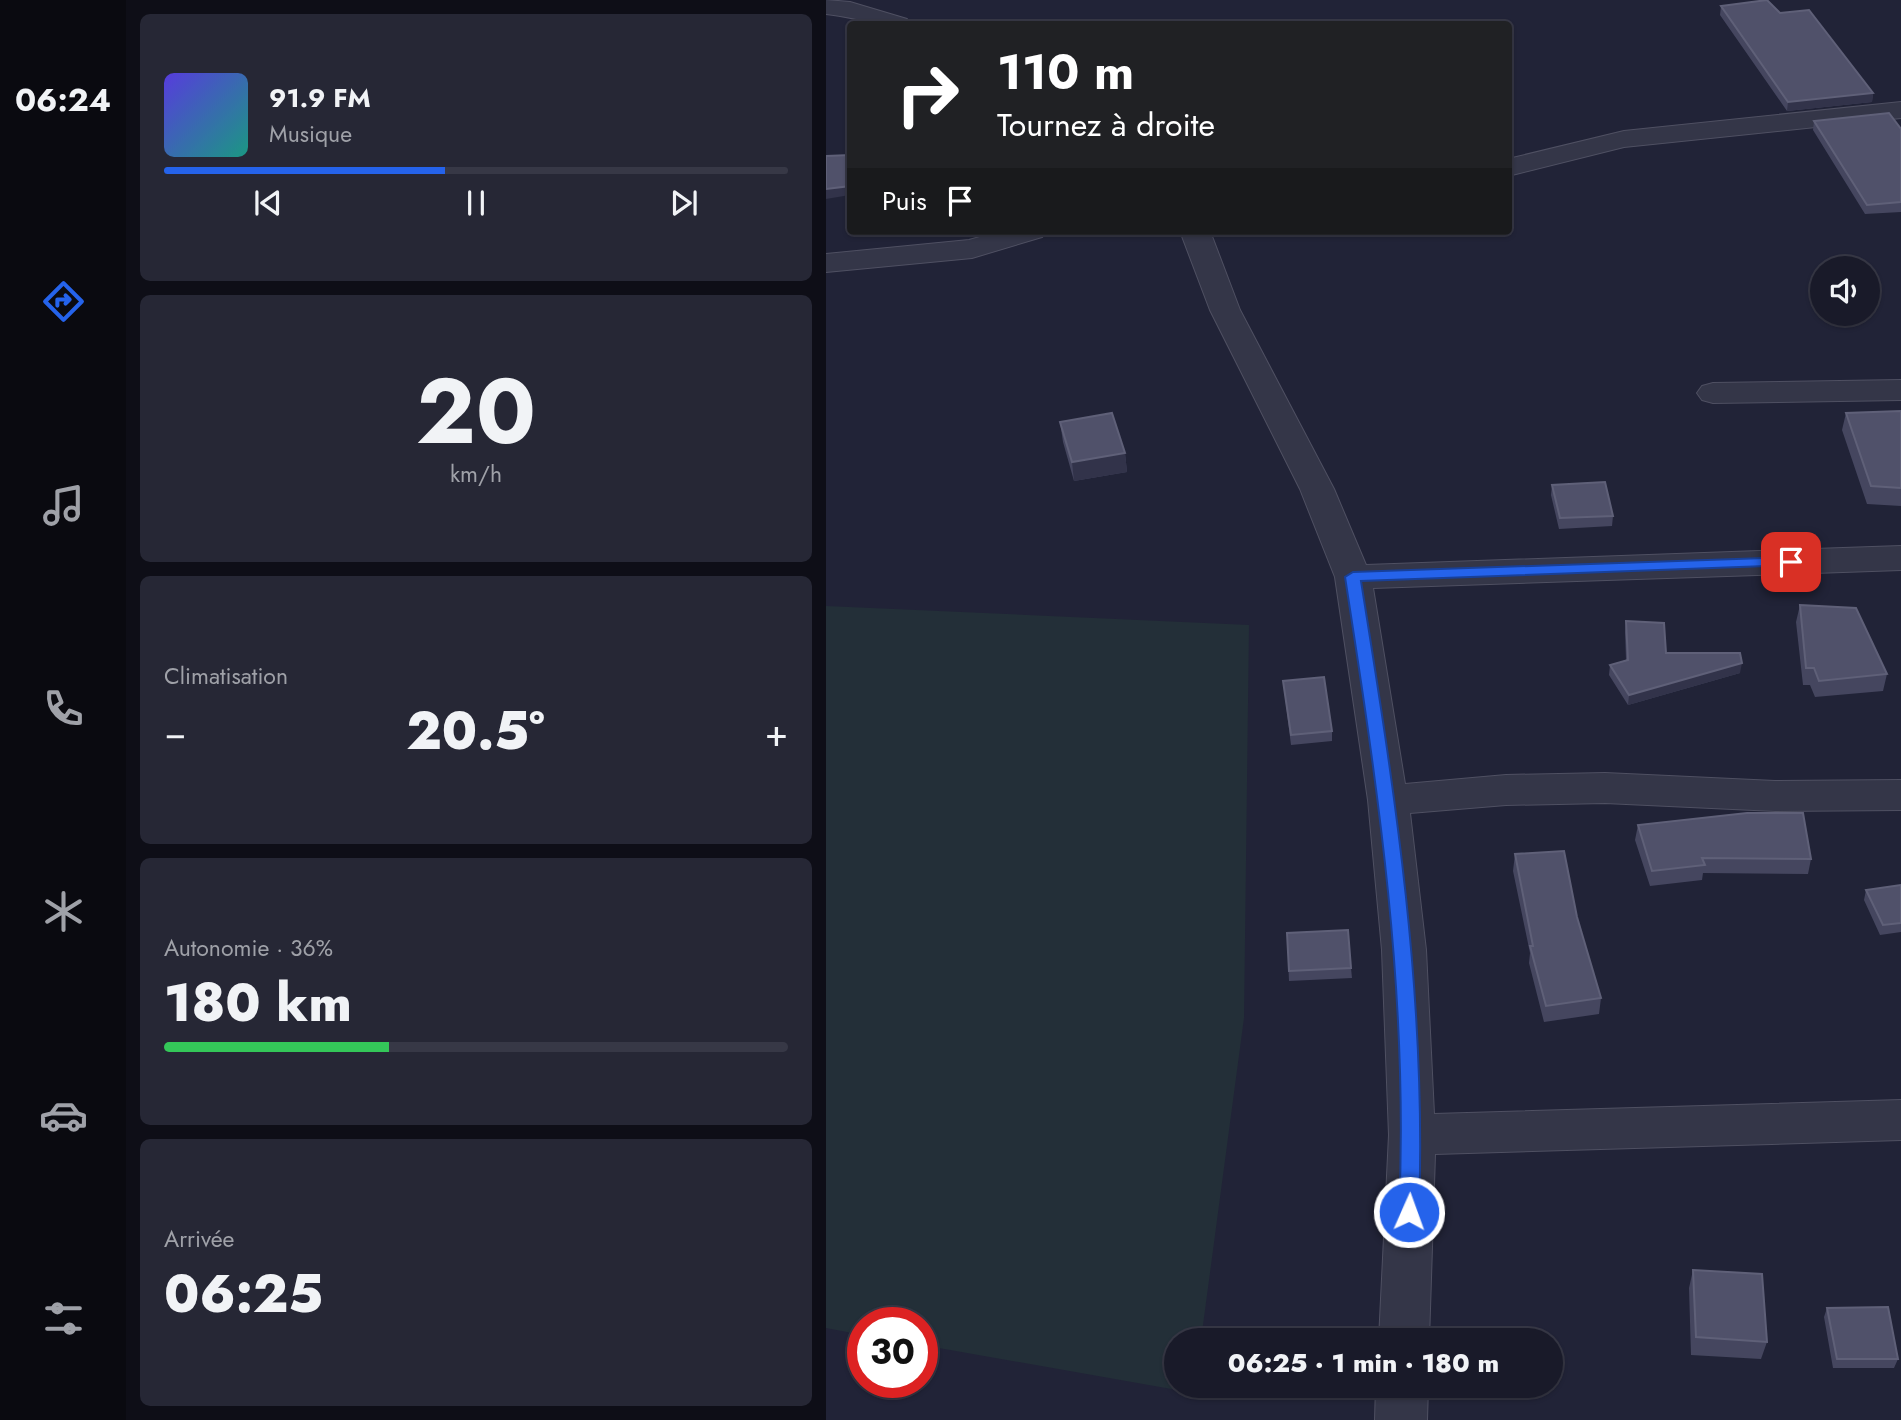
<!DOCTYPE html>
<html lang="fr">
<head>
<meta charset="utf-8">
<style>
	:root { --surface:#191a29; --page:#262735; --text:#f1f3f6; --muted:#9fa1a8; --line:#373846; --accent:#2563eb }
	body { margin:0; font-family:Jost,sans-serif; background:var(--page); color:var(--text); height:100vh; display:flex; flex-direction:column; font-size:26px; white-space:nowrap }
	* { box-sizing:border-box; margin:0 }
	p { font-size:23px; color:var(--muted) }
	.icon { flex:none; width:38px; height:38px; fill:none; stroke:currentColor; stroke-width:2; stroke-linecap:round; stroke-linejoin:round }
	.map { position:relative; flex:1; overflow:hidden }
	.side { display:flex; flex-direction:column; gap:14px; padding:14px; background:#0e0e17; width:700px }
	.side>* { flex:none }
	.guide { position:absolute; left:21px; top:21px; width:665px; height:214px; border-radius:7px; box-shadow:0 2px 5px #0004,0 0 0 2px var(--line); background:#202124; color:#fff; overflow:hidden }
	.controls { position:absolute; left:984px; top:256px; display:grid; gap:14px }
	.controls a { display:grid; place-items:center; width:70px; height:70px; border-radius:50%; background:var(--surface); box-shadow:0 2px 5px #0004,0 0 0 2px var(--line); font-size:35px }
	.speed { position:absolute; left:21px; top:1307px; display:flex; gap:14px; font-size:35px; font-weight:700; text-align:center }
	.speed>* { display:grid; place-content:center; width:91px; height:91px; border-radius:50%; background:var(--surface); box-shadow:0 2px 5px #0004,0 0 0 2px var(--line); line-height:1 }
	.speed .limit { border:10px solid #d22; background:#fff; color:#111 }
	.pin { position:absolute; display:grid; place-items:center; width:60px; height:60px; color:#fff; margin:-30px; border-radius:14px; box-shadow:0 4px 10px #0006 }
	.me { position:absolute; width:77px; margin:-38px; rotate:2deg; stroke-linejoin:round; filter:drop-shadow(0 0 5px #0008) }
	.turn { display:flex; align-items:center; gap:24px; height:147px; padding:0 35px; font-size:32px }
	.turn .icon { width:91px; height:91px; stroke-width:2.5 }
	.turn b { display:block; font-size:49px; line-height:60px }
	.then { display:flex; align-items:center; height:66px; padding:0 35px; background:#0003; gap:14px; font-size:26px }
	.big { font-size:52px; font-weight:800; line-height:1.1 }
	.side .tile { flex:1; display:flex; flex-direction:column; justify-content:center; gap:10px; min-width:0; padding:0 24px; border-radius:10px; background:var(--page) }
	.side .dial { align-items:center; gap:0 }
	.dial b { font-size:91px; line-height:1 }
	.song { display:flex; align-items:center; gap:21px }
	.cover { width:84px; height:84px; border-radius:10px; background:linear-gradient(135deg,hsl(250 70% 55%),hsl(170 70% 35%)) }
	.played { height:7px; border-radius:4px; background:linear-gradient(90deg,var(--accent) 45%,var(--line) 45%) }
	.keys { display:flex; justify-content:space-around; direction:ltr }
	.heat { display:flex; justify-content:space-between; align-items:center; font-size:38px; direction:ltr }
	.charge { height:10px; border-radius:5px; background:linear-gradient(90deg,#34c759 36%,var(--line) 0) }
	.trip { position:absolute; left:338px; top:1328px; width:399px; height:70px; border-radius:35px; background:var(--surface); box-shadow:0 2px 5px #0004,0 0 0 2px var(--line); font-weight:800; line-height:70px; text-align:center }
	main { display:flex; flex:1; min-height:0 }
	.tab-bar { display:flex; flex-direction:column; width:126px; justify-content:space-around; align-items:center; background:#0a0a10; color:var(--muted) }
	.tab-bar .icon { width:49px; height:49px }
	.tab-bar .on { color:var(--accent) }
	.tab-bar b { font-size:32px; color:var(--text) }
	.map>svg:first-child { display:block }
	.green { fill:#232f38 }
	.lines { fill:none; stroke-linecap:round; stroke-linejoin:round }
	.street-casing { stroke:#4f5062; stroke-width:2 }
	.street { fill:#343648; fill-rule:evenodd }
	.wall { fill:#45465f }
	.shaded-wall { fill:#32334a }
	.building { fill:#50516a; stroke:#5f6078; stroke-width:2 }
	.route { fill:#2563eb; stroke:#184099; stroke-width:2 }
</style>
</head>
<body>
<main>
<nav class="tab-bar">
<b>06:24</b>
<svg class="icon on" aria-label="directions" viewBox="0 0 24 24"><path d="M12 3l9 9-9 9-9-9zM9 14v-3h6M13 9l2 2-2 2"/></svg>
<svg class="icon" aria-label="music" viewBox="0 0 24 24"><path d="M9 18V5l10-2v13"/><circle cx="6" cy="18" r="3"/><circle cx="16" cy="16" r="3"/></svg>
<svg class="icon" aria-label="phone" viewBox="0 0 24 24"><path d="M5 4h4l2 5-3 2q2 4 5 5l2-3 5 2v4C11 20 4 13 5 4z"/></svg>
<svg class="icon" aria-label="climate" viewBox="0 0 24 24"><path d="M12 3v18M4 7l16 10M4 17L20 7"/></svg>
<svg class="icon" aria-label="car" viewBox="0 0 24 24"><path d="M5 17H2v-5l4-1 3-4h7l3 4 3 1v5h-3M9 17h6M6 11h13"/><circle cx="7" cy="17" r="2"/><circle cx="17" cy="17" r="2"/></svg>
<svg class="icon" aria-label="filters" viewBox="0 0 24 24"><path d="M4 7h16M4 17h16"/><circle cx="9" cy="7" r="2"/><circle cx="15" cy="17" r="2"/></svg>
</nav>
<section class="side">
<div class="tile">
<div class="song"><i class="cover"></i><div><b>91.9 FM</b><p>Musique</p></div></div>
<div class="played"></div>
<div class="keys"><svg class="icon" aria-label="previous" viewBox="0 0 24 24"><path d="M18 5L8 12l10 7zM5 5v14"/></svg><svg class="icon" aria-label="pause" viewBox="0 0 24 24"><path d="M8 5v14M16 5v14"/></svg><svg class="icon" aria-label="next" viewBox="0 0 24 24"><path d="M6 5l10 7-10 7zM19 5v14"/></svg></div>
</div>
<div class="tile dial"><b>20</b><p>km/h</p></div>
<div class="tile"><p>Climatisation</p>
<div class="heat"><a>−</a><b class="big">20.5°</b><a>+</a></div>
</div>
<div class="tile"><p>Autonomie · 36%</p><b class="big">180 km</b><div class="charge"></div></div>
<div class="tile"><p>Arrivée</p><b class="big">06:25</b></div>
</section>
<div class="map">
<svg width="1075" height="1420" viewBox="0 0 1075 1420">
	<rect width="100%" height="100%" fill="#212337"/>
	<path class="green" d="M0 606 423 625 418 1018 375 1340H350V1386H369L368 1393 96 1345V1323H37V1335L0 1328Z"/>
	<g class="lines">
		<defs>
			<path id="street" d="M0 0 24 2 81 19 85 24C55 27 29 17 0 14Z
				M1075 102V118L798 147 682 176V159L798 131Z
				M175 231H221L216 237 146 258 0 272V254L143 240Z
				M354 231H384L414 310 508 489 540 565 1075 546V570L547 588 579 784 680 775 779 773 949 781 1075 780V810L949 811 779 803 680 805 584 813 600 950 608 1114 1075 1100V1140L609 1154 603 1340H553L563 1135 556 950 542 800 509 577 474 489 384 310Z
				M1075 380V400L887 403 876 400 871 393 876 386 887 383Z
				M550 1386H602L601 1420H549Z"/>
		</defs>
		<use href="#street" class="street-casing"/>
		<use href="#street" class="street"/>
	</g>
	<path class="wall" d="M895 6 954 13 1047 93 1046 102 961 111 894 15Z
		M988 121 1075 129V212L1039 214 987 130Z
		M1075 411V506L1041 504 1016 430 1020 413Z
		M234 422 299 453 301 472 248 481 237 442Z
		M726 485 787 516 786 526 733 529 725 495Z
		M974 605 1061 674 1057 691 989 697 984 685H977L970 622Z
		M800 621 840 653 914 673 802 705 783 675 784 665 800 660 799 632Z
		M457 681 506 731V741L465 745Z
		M812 825 985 859 982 874 877 873 876 880 824 886 809 840Z
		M689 854 751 917 775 998 773 1014 718 1022 703 963 704 953 687 871Z
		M1075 885V932L1054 935 1038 900 1040 890Z
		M461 933 525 968 526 978 463 981Z
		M867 1270 941 1342 935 1359 865 1355 863 1288Z
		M1001 1308 1072 1359 1068 1368H1007L998 1317Z"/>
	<path class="shaded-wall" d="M1047 93 1046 102 961 111 962 102Z
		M24 186V195L0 199V189Z
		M299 453 301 472 248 481 246 462Z
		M916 663 914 673 802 705 803 695Z"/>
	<path class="building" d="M941 0 954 13 983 10 1047 93 962 102 895 6Z
		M1063 113 1075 129V202L1041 205 988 121Z
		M24 155V186L0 189V156Z
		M1075 411V488L1045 486 1020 413Z
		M286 413 299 453 246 462 234 422Z
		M779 482 787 516 734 518 726 485Z
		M974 605 1030 608 1061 674 993 681 988 668H980Z
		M800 621 838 623 840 653H914L916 663 803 695 784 665 802 660Z
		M498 677 506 731 465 735 457 681Z
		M921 813H977L985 859 876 858 879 865 826 871 812 825Z
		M738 851 751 917 775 998 720 1006 704 946H707L689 854Z
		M1075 885V923L1057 925 1040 890Z
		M522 930 525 968 463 971 461 933Z
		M867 1270 936 1274 941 1342 870 1337Z
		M1062 1307 1072 1359H1011L1001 1308Z"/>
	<path class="route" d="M965 557 973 562 971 565 535 581C569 793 601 996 593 1212L590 1218 583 1221 576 1218 573 1212C583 995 552 790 519 577L527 572Z"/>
</svg>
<div class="controls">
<a><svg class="icon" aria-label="sound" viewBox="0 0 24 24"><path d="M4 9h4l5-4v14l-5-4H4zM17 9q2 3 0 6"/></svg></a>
</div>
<div class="speed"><div class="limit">30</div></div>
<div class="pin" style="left:965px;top:562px;background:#d93025"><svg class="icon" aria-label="arrive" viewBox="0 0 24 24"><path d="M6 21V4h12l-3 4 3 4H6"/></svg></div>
<svg class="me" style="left:583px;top:1212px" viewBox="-20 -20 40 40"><circle r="17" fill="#2563eb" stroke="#fff" stroke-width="3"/><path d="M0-11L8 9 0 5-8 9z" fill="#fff"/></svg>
<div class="trip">06:25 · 1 min · 180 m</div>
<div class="guide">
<div class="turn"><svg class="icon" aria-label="right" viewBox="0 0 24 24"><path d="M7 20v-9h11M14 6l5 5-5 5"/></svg><div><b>110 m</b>Tournez à droite</div></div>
<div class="then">Puis<svg class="icon" aria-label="arrive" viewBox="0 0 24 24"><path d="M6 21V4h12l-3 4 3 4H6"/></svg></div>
</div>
</div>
</main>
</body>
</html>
